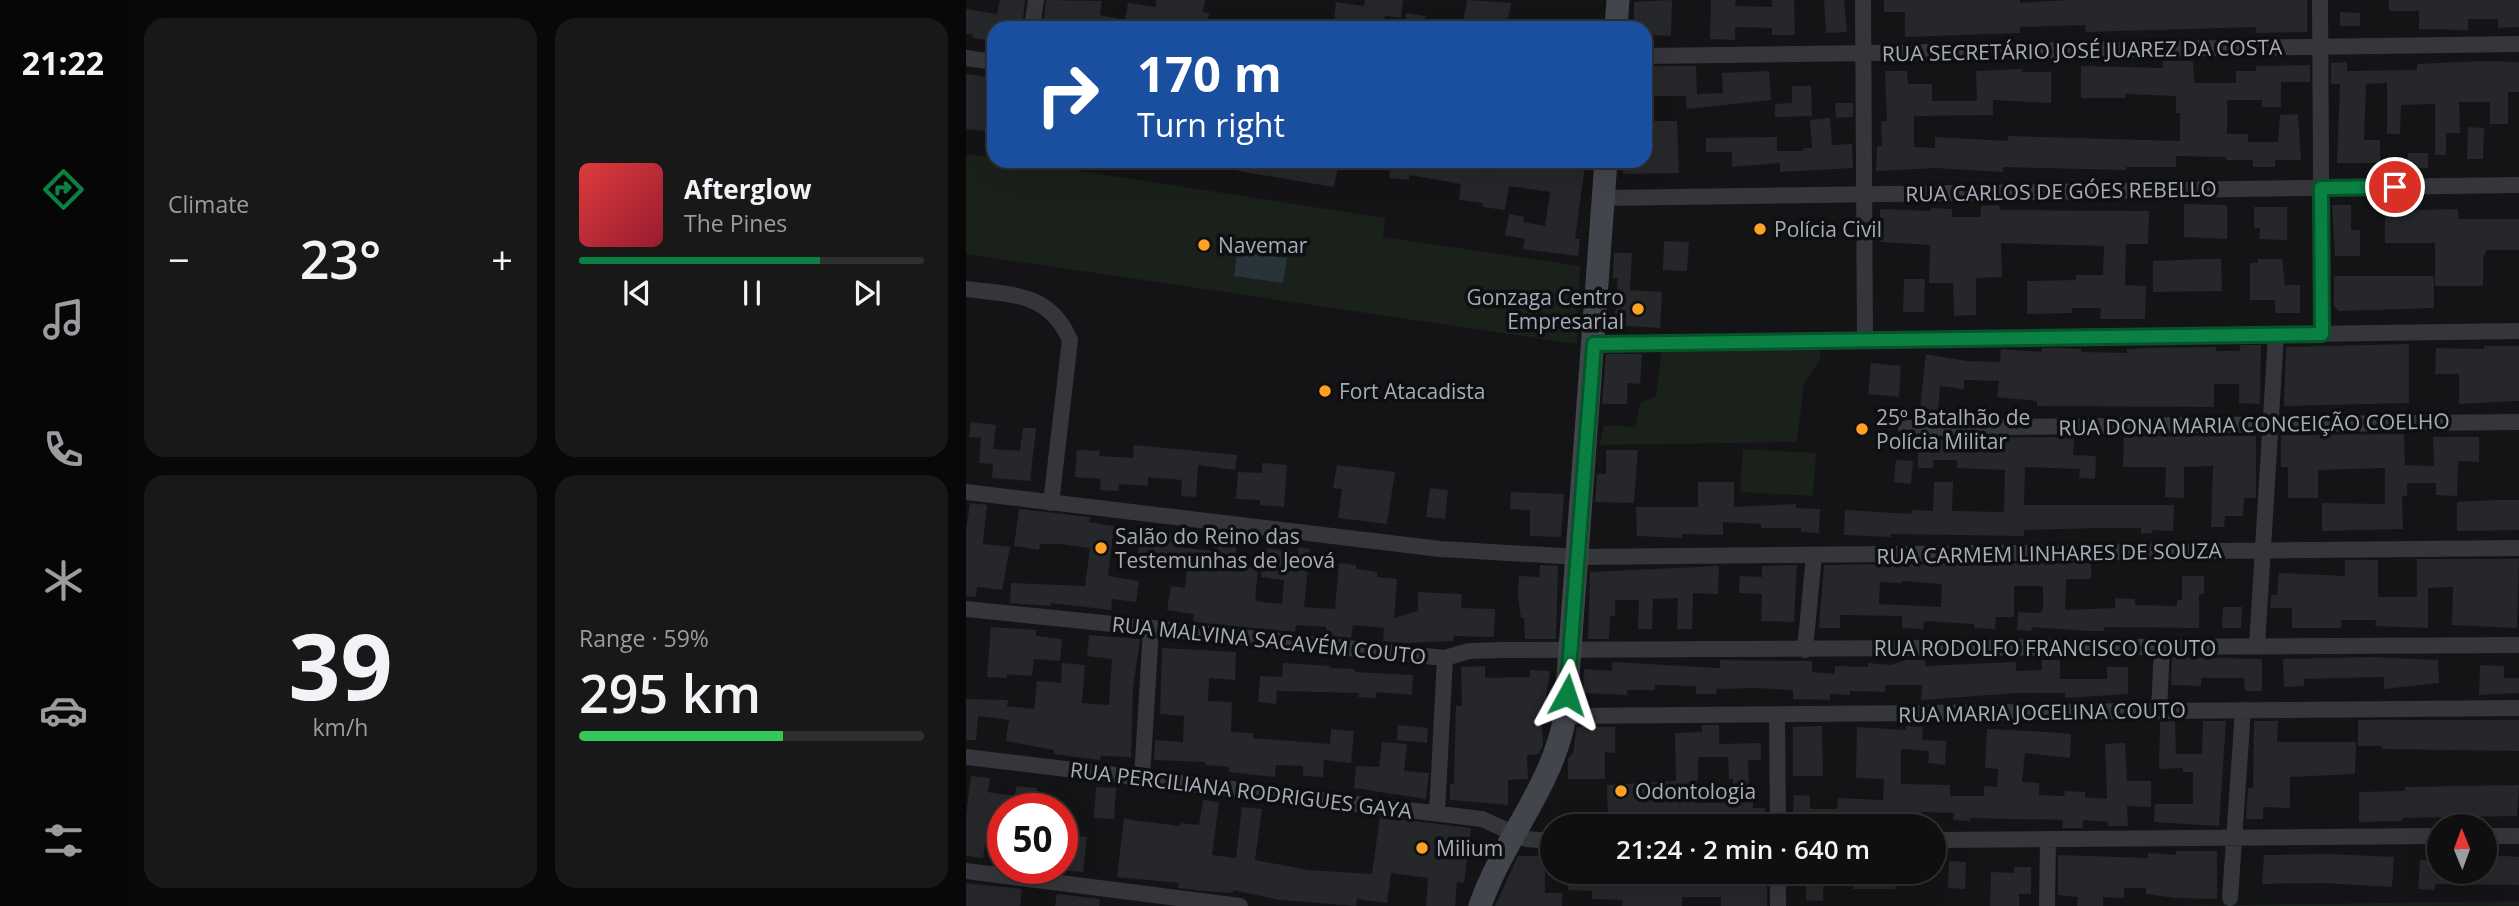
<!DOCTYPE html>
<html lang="en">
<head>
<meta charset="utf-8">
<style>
	:root { --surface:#0f0f10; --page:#181819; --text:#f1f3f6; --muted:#9b9c9f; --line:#2f2f30; --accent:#0b8043 }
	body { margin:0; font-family:"Open Sans",sans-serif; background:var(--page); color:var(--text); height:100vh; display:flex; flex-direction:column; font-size:26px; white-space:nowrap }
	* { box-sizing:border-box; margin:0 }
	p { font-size:23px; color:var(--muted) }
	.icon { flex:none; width:38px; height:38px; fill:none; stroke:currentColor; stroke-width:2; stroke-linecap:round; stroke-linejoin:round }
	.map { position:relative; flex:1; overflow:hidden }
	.sheet { display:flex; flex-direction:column; gap:18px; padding:18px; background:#080809; width:840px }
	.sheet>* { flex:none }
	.hud { position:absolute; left:21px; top:21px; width:665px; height:147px; border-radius:21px; box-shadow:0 7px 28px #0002,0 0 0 2px var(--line); background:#1a4fa0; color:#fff; overflow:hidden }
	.needle { width:46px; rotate:359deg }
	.fabs { position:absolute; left:1461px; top:814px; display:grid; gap:14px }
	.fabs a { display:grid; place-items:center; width:70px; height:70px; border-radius:50%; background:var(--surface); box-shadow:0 7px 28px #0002,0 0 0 2px var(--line); font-size:35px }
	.speed { position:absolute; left:21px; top:793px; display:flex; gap:14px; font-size:35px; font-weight:700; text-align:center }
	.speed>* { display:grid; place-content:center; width:91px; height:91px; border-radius:50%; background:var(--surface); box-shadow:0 7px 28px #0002,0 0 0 2px var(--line); line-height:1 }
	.speed .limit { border:10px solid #d22; background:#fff; color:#111 }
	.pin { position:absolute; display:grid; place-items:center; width:60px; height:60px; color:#fff; margin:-30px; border:4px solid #fff; border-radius:50%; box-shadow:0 2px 7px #0007 }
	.me { position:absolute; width:77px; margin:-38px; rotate:5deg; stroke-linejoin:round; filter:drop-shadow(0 0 5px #0008) }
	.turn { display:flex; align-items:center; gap:24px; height:147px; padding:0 35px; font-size:32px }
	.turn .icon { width:91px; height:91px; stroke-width:2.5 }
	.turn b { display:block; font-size:49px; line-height:60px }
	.big { font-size:52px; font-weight:600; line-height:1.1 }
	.sheet .card { flex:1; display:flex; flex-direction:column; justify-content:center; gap:10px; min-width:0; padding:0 24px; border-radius:21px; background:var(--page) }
	.sheet .dial { align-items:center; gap:0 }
	.dial b { font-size:91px; line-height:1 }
	.song { display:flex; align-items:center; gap:21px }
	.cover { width:84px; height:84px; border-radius:10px; background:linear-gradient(135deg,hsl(0 70% 55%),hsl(350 70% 35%)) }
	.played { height:7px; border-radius:4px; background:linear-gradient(90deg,var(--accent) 70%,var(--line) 70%) }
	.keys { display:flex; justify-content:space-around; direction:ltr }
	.heat { display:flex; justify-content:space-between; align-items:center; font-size:38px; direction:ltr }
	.charge { height:10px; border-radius:5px; background:linear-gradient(90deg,#34c759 59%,var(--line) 0) }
	.sheet .tiles { flex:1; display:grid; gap:18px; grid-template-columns:repeat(2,1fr) }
	.trip { position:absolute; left:574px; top:814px; width:406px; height:70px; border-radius:35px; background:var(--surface); box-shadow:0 7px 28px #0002,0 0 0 2px var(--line); font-weight:600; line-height:70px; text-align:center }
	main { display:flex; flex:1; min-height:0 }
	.dock { display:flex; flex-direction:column; width:126px; justify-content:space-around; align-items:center; background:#060606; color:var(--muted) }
	.dock .icon { width:49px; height:49px }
	.dock .selected { color:var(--accent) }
	.dock b { font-size:32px; color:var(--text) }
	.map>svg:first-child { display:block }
	.green { fill:#19211a }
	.water { fill:#29343a }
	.building { fill:#26272a; fill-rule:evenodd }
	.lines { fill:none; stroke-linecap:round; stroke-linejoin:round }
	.street { stroke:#34363b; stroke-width:16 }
	.secondary { stroke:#42454b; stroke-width:23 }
	.route-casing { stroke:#07532c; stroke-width:18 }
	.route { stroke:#0b8043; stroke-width:12 }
	.poi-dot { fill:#ffa122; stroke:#0f0f11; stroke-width:2.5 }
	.labels { text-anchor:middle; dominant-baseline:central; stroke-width:7; stroke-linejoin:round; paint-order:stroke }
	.street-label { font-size:21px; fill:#a4acb7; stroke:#0f0f11 }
	.poi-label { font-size:21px; fill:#a4acb7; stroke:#0f0f11; text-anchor:start }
</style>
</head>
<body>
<main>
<nav class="dock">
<b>21:22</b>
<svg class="icon selected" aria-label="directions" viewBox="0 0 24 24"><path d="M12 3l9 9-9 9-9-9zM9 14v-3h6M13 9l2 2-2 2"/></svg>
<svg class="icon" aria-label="music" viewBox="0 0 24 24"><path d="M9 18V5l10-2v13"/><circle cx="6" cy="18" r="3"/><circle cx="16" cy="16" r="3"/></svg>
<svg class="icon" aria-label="phone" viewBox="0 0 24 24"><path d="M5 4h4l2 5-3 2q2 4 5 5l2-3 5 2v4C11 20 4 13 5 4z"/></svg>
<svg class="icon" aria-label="climate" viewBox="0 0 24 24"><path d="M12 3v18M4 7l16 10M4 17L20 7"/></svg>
<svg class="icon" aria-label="car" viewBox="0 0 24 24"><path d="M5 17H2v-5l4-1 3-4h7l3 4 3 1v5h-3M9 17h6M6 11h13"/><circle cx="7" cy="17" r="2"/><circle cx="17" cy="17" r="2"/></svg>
<svg class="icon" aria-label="filters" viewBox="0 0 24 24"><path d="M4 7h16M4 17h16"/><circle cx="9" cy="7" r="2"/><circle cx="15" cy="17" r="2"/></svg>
</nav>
<section class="sheet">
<div class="tiles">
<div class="card"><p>Climate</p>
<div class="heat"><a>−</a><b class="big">23°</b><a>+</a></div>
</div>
<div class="card">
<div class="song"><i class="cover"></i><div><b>Afterglow</b><p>The Pines</p></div></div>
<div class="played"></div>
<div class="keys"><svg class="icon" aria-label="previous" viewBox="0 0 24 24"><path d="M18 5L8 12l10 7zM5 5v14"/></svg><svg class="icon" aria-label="pause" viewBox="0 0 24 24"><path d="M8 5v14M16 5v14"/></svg><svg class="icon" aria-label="next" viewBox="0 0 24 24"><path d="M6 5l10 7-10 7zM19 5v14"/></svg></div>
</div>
<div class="card dial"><b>39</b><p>km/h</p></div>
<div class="card"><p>Range · 59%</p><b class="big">295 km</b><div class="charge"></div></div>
</div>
</section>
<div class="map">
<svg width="1553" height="906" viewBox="0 0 1553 906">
	<rect width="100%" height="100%" fill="#141416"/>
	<path class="green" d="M0 154 28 158V161H49L419 218 417 237 614 266 611 344 0 254Z
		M853 345 855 358 838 383 831 442 634 445 638 425 669 427 674 403 690 396 696 349Z
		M777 449 850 453 847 496 774 492Z
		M1553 901V906H1207Z"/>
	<path class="water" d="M271 252 321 258 317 283 268 276Z"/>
	<path class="building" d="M34 0H59L56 28H28V41L6 38 7 34H0V9L31 14Z
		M80 0 136 1 134 15 159 20 162 3 190 7V0H239L237 12 243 13 241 28H77Z
		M399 0H437L435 18 419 16 417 28 368 20 370 2 398 6Z
		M501 0 545 3 540 28 496 27Z
		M706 0 705 36 679 35V28H668V2Z
		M745 0H770L769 6 806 7V0H828L829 35H806V28L769 27V40L744 39Z
		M858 0H878L881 32 860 33Z
		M918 0H1054V3L1101 0H1341V32L1290 33V27L1120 32 1119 25 1054 27V33L939 37V12H918Z
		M1423 0H1553V27L1532 28V19H1502V30L1453 29V11H1423Z
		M1374 12 1394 13V26H1374Z
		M440 13 460 16 458 28H438Z
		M1197 61H1227L1228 83H1270V71H1290V66L1344 65V82H1315V107H1296V100H1261V134H1282V142H1312L1314 115 1332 114 1335 160H1309V167H1287V160H1260V157L1210 156V167H1160V170L1037 167V172L969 168 910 171 911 146H916L915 121H921L919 71H941L942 84H966V101H1011L1010 71 1056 69V72H1085V103L1027 100V115L948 116V147L969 148V137L1042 141V136L1214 141V113H1210V96L1159 94V98H1115V66L1197 68Z
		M1517 61 1553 62V92H1542V124H1524V102H1493L1494 133H1480V155H1469V104L1435 105 1434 134H1421V83L1400 84 1398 140H1414V163H1371L1374 84H1365V63L1381 62V71L1451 70V64Z
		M679 66H730L731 94 757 93 756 73 803 71 805 100 721 109 720 96H679Z
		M0 74 28 78V132L0 129Z
		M826 86H845L846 116 809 117V104L826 103Z
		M869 103H887V117L870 118Z
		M864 118 866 145 886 144 887 168 814 172V163L766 167V152H740V138L811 137V151H837V148H846L844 120Z
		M679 121H711L713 173 657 174V161H679Z
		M1502 127 1518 128 1517 159H1501Z
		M1442 153H1462V168L1442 167Z
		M274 161 305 164V161H373L368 187 272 171Z
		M425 161H494V168L523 171 524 161H590L619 165 609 239H614L612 256 557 249 559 239 539 235 543 214 558 217 557 222 579 226 584 192 543 186 539 210 517 207V203L493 200 495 184 443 175V180L423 178Z
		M1218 204 1261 205V239L1218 237Z
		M1033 205 1034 210 1183 211 1182 244H1160L1159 285 1180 286 1179 319H1134L1135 308H1106V313L1061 314V281L1110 280V275H1137L1138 246 1035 243 1036 277 1010 278V315L988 316 987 283H963L964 245 914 242V209L965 211V208L986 209V217H1015V206Z
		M1366 205H1385V230H1394V256H1369Z
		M1288 207H1321V240L1293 239 1294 228H1288Z
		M1492 209V219H1553V250H1521L1517 258V286H1469V243H1419V211Z
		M698 241 723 242 721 271 697 270Z
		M648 253H666L664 290 696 292 694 328 648 325 652 278H647Z
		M1237 259H1255L1256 291 1187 292V261Z
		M1292 259H1316L1319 285H1334V313H1309V300H1284V263H1292Z
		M1368 276H1468V308L1373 311 1368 306Z
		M938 279H959L958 312H937Z
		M1443 344V403L1318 406 1320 347Z
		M1274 345H1295L1294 404 1273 403V384H1248V407L1071 406V401L1031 397 1033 381 998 380V389L974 386 972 410 954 409 960 354 1000 361 1034 362 1035 349 1075 352 1076 348H1091L1115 349V352L1161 353V349L1183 348 1250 347V351H1274Z
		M1518 346H1553V401L1493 404V374H1469L1470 348 1518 349Z
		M640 354H676L674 384 661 383V404H636Z
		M905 363 935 366 933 397 902 394Z
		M5 422 30 425 27 449 54 451 57 428H70L64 481 26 478 27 464 13 463 15 438 3 437Z
		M1438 434 1439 465 1468 466 1467 437H1513V462L1492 461 1491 496 1470 495V483H1441V496H1436L1437 529 1356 531V503L1419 504V468L1352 470V498H1322V467H1315V435Z
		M1158 436H1290V498H1278L1277 516H1259L1258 527H1245L1247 466 1218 467V498L1199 497 1200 467H1157Z
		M1108 437 1107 455 1130 456 1129 479 1113 478 1114 469 1059 467 1058 505H1208L1207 531 1186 530V533L1175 534V528H1136L1058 530V536L925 534V537L878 535 879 510 945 514 946 510 967 511 968 482H987L986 511 1038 512 1039 470 991 468V460H967V468H952V447L971 448 972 440H991V438Z
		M168 445 271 455 269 470 232 465 230 497 215 496 216 480 182 477V486L153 484 152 491 134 490 135 479 109 477 111 450 134 451 133 456 167 458Z
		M640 450H672L668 503 629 502 631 474H640Z
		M930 460 947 461 945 484 928 482Z
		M296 463 321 465 318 507 294 505V500L270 499 272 472 296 473Z
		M371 465 429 472 421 524 372 518 376 489 367 488Z
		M732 482H768V507L830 504V508L854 509 853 533 835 532V528H795V524L757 522V535L716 534V538L671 536 670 507H732Z
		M464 488 482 490 479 519 460 517Z
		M545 492 598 494 595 537 564 536V510L544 509Z
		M1529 500H1553V530L1491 531V502Z
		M4 503 21 505 17 544 44 547 36 590 11 587 10 597 0 596V531Z
		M53 509 124 517 123 522 148 526 142 576 173 581 170 602 146 599 145 610 85 603 84 606 44 603 45 583 119 586 124 548 95 544H74L73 550 48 546Z
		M175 532 219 536 218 548 248 551 249 535 271 536 269 566 292 568 289 601 316 604 318 580 295 577 299 548 332 553 333 547 344 549 338 607 369 609 373 563 390 565V569L411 572V577L431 579 428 618 452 611V592L496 594 495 608 529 609 528 637 488 636 487 641 439 643 417 641 418 628 387 625 385 638 360 635V627L330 625 329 632 227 622 228 614 201 610 205 586 219 588 222 561 172 553Z
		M1451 559H1553L1551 628 1486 625 1487 587 1462 588V628L1409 626 1410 620H1375V628H1326V608H1304L1305 595H1311L1313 573 1379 576V560H1412V597H1451Z
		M1069 563H1125V579H1100L1099 610 1149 608V598L1169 599V605L1211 606V600H1216V576H1238V594H1233V628L1138 627V631H1121L1066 627 1065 631 1051 630 1052 612 1074 613 1077 609V586H1048V617H1030L1029 629 1008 628V624L958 621 957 629 936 628V616L874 615V628H853L858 565ZM936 581 976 584 975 607 913 604 914 582 936 583Z
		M574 565 592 566 590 639H559L558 618H555L552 595 553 576 573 577Z
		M831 565 828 622 795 621 796 594 773 593 774 576 796 577V566Z
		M753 566 752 594 727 593 726 629H711L712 598 687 599 686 629H672L673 600H649V616H644L643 639H622L624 572Z
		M1257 607H1276L1275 628H1256Z
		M25 627 70 630V636L96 639 94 661 68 659 66 676 41 674V678L21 677Z
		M123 635 174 639 167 688 165 757 135 756 134 760 88 754V750L40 741 43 720 12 716 10 740H0V699L42 700 41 706 68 709 71 681 95 683 96 663 119 665 116 703 143 705 146 659 121 656Z
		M196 648 270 652 269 680 243 678 242 701 266 702 265 732 287 733V738L364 744 365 729 388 731 385 763 358 760 357 777 337 776V766L310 765 309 777 263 772V767L239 765V762L188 760 189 740 217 742 218 716 194 714Z
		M1206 657 1296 659V691H1279L1278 678H1235V686L1205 685Z
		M1405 657 1472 660 1473 683 1418 689V677L1371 678 1338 679V686L1318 687 1317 659Z
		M754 660 846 661V672L869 674V666L902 667V663L925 665 940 660H959V666L1050 662V671L1076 670V660H1094V679H1141V667H1162V694L1099 698V693H1051L955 700 956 685H920L919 692 884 691V695L864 694V700L827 699V690L790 688 751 689 750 694H730V686L689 685V690H661V695L617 693 618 669 646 671V662L754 668Z
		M317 663 364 666V668L389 669V672L447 675 446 695 410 692V698L392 697 393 693 311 691 310 704 292 702 294 676 316 677Z
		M1514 665 1538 666V678H1553V693L1513 695Z
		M519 666V678L564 677V670L584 671 576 725 577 745 573 754 561 755 562 779 542 780V805L484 800V784H488L490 706H496L495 667Z
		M1392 720H1553V751L1416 749V746H1392Z
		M1209 721 1210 754H1236L1237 721H1260L1253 826 1188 822 1189 804H1227V772H1217V768L1193 769 1194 722Z
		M1288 721H1312L1311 742H1390L1389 774 1324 777V808L1297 807V819H1280L1282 788H1287Z
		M432 725 462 728 461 743 431 740Z
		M736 725H753V744L795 743V760H782L783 787H787V808H799L800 826H642L641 785 710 781 709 733 736 732ZM732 757H762L763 779H767V802L731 803Z
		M856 726 857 776H827V727Z
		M940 726 957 727 956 740 980 741 979 765 962 763 963 751 935 749V784L984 785V796H1018V786L1031 787 1032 769 1019 768 1021 729 1083 732 1105 734 1104 758 1059 753 1056 782 1073 783V795L1098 796 1099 791 1119 792V797L1141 799 1139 744 1159 743 1161 781H1185V807L1161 806 1162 826H1142V822L1117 820V828H1096L1097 820 1004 818V821L987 820 988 813 956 812 955 823 866 821V826H826L828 795 844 796V809H871L872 798 917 800 918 779 890 778 891 727 940 730Z
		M611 727H649V753L639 752V779H602V758L607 753Z
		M416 742 441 744 438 771 463 773 460 799 388 788 390 766 413 767Z
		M5 776 24 778 22 792 49 796 50 786 71 788 68 808H37V824L22 822 17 858 0 856V815Z
		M1553 785 1551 816 1436 818V821L1393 822V792L1439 791V787Z
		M130 787 150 788 148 819 128 818Z
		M237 800 253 802 246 855 270 858 276 807 296 809 289 860 342 870 406 874 414 817 505 828 498 883 491 882 489 906H460L462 878 425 873 421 903 391 899 390 906 314 900 267 890V893L238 891 212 888 213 883 151 877 158 819 214 826 215 823 233 825Z
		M100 835 121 837 117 872 97 870Z
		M1210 851H1251V899L1210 898 1180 894V888H1158V898L1137 897V906H1111L1112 897 1092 895V855L1182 858V853L1210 855Z
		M1364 854 1428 857 1426 887 1356 883 1296 884 1298 855Z
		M1524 855 1553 857V885L1469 884V890L1452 889 1454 860 1471 861 1470 872H1523Z
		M552 856H579V893H596V906H529Z
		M983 861 1000 862 999 889 982 888Z
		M1048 867H1065V894H1053V906H1024L1025 872 1048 873Z
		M602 872H801V906H755V897H716V906H656L657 900 626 899V891L602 890Z
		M869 872H952V883L930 882 929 889H887L888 882H869Z
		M841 874H858L857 901 840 900Z
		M0 883 56 889 54 906H0Z
		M91 894 134 899 133 906H89Z"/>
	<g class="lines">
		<path class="street" d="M897 0 899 341
			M1354 0 1356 334
			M66 28 70 0
			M679 56 1553 44
			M0 58 28 62
			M638 198 1553 185
			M0 289C46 295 83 292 104 340L85 503
			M628 344 1553 331
			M940 428 1553 422
			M0 492 474 549 613 557 1553 548
			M0 609 479 658 503 651 536 650 1553 645
			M1291 646 1310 335
			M839 650 848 555
			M1193 711 1196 647
			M811 715 812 826
			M599 716 1553 708
			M0 757 516 819 560 839 586 841
			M176 778 185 629
			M471 813 479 658
			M1519 836H1553
			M968 840 1474 836
			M0 871 274 906
			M812 872V906
			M1264 898 1277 710
			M1081 906 1082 839"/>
		<path class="secondary" d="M650 28 652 0
			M514 906C537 839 587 786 599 716L640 161"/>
	</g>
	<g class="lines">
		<defs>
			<path id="route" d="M601 695 628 344 1356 334 1355 188 1429 187"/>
		</defs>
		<use href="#route" class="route-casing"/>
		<use href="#route" class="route"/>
	</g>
	<g class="poi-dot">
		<circle cx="794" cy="229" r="7"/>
		<circle cx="238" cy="245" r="7"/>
		<circle cx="672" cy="309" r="7"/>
		<circle cx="359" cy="391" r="7"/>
		<circle cx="896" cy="429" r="7"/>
		<circle cx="135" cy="548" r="7"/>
		<circle cx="655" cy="791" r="7"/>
		<circle cx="456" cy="848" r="7"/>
	</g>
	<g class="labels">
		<g class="street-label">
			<text transform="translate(1116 50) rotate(-1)">RUA SECRETÁRIO JOSÉ JUAREZ DA COSTA</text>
			<text transform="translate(1095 191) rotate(-1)">RUA CARLOS DE GÓES REBELLO</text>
			<text transform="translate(1288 424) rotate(-1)">RUA DONA MARIA CONCEIÇÃO COELHO</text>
			<text transform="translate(1083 553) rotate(-1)">RUA CARMEM LINHARES DE SOUZA</text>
			<text transform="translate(303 640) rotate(6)">RUA MALVINA SACAVÉM COUTO</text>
			<text x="1079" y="648">RUA RODOLFO FRANCISCO COUTO</text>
			<text transform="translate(1076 712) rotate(-1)">RUA MARIA JOCELINA COUTO</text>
			<text transform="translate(275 790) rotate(7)">RUA PERCILIANA RODRIGUES GAYA</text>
		</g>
		<g class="poi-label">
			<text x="808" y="229">Polícia Civil</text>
			<text x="252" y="245">Navemar</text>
			<text x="658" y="297" text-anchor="end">Gonzaga Centro<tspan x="658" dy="24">Empresarial</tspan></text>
			<text x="373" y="391">Fort Atacadista</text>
			<text x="910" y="417">25º Batalhão de<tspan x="910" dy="24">Polícia Militar</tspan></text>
			<text x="149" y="536">Salão do Reino das<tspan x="149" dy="24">Testemunhas de Jeová</tspan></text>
			<text x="669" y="791">Odontologia</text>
			<text x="470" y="848">Milium</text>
		</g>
	</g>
</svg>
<div class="fabs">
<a><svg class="needle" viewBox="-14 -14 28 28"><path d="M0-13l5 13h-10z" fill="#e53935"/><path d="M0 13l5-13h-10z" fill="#9b9c9f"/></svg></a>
</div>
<div class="speed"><div class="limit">50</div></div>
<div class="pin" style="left:1429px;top:187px;background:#d93025"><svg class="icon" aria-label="arrive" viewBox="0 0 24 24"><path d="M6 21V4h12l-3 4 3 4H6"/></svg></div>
<svg class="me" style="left:601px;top:695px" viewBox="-20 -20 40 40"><path d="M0-17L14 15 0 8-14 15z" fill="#0b8043" stroke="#fff" stroke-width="4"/></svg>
<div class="trip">21:24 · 2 min · 640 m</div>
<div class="hud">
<div class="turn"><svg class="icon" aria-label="right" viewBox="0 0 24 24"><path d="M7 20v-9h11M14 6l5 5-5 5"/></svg><div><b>170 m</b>Turn right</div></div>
</div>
</div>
</main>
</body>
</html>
